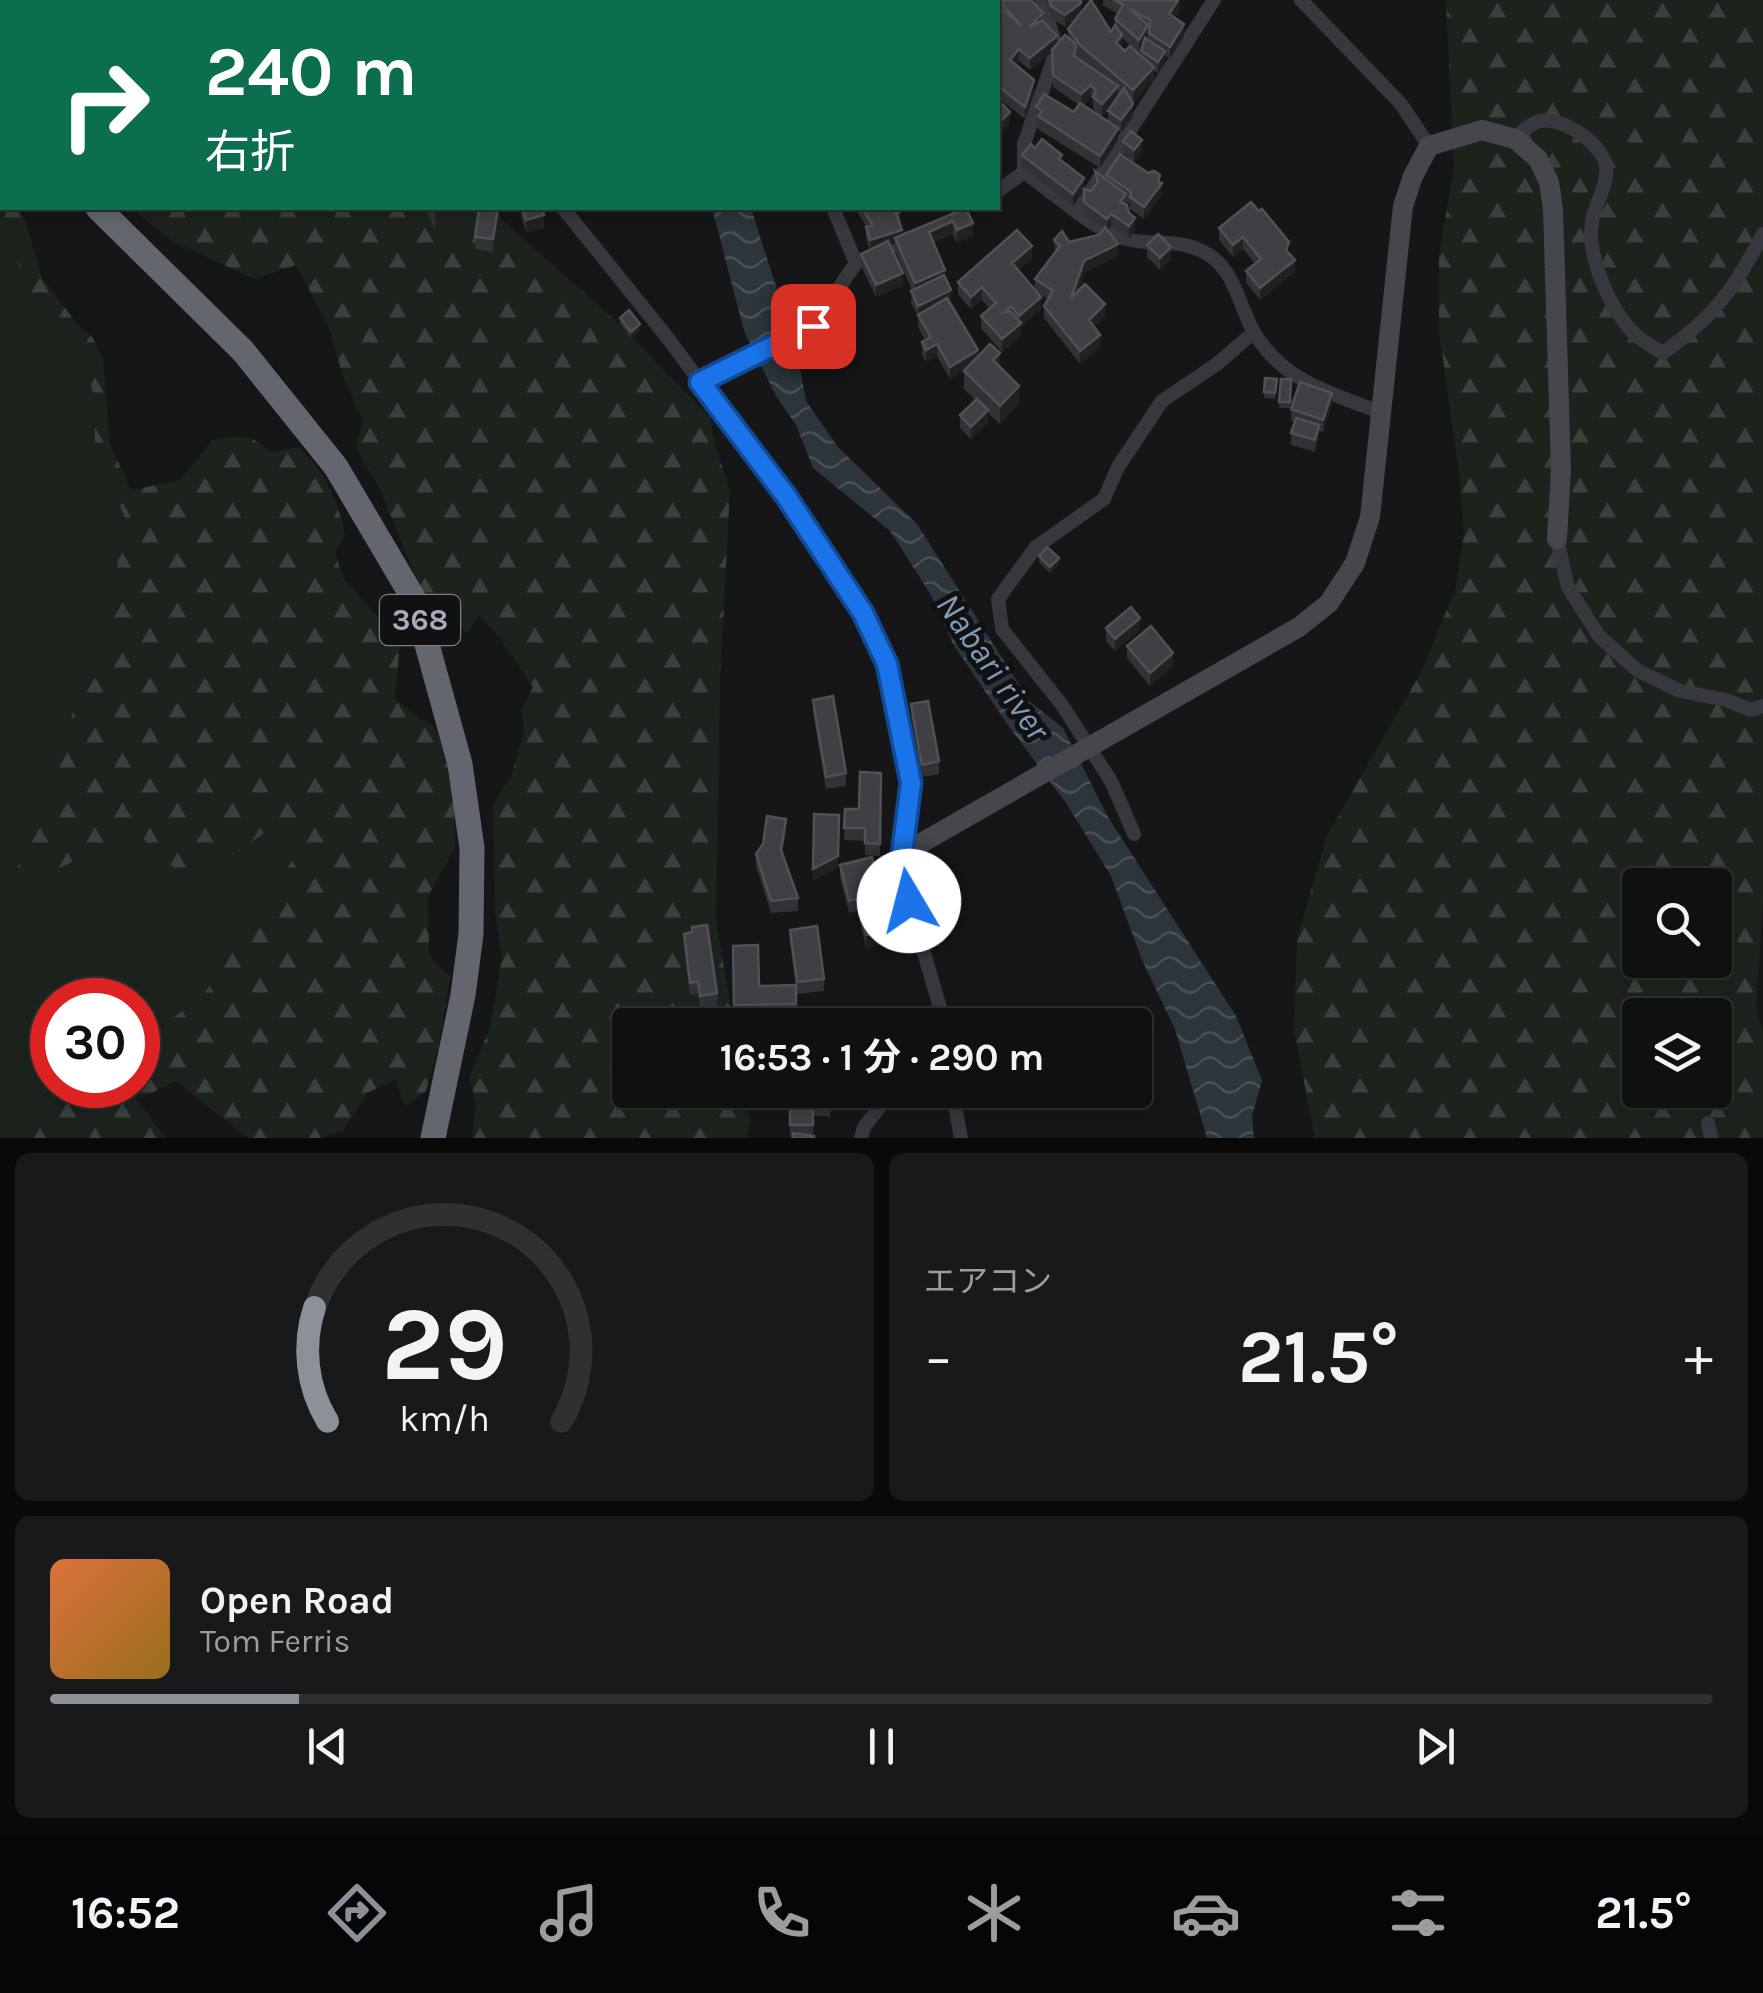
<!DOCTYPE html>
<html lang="ja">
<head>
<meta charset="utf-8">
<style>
	:root { --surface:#101012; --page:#19191b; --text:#f1f3f6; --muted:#9c9d9f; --line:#303032; --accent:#8c9099 }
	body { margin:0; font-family:Karla,"Noto Sans JP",sans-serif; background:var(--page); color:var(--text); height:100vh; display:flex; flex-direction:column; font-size:38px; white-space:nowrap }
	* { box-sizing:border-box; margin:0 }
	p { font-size:32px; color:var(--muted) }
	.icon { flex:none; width:55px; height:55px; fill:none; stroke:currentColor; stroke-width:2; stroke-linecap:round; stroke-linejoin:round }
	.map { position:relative; height:1138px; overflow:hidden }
	.side { display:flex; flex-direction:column; gap:15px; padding:15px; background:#09090a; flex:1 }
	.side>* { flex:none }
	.top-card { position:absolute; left:0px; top:0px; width:1000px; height:210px; box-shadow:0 5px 15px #0003,0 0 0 2px var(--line); background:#0b6e4f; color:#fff; overflow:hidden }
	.fabs { position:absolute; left:1622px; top:868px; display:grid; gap:20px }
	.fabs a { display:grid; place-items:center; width:110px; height:110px; border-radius:10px; background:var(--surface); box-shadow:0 5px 15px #0003,0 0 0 2px var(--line); font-size:50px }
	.speed { position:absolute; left:30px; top:978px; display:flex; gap:20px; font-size:50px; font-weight:700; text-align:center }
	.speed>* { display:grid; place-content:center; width:130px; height:130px; border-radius:50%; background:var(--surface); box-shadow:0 5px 15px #0003,0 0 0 2px var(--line); line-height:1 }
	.speed .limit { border:15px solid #d22; background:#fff; color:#111 }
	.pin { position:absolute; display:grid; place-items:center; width:85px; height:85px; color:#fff; margin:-42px; border-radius:20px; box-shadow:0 5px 15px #0006 }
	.me { position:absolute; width:110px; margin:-55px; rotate:352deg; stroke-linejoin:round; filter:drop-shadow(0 0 8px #0008) }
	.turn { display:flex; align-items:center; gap:35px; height:210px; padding:0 40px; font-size:45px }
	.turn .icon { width:130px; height:130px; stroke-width:2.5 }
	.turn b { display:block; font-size:70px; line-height:85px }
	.big { font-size:75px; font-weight:700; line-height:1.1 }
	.side .tile { flex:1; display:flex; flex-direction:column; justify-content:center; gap:15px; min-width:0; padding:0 35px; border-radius:15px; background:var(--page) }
	.side .dial { align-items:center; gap:0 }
	.dial svg { height:260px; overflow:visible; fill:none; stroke:var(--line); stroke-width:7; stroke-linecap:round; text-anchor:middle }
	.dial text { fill:var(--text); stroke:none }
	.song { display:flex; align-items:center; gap:30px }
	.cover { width:120px; height:120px; border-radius:15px; background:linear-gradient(135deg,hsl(20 70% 55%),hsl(40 70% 35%)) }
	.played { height:10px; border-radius:5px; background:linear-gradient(90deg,var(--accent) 15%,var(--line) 15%) }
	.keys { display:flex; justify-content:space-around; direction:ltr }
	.heat { display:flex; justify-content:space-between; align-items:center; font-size:55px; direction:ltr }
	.side .tiles { flex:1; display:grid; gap:15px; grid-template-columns:1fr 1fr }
	.tile:last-child { grid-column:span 2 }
	.trip { position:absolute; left:612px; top:1008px; width:540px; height:100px; border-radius:10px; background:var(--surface); box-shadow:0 5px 15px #0003,0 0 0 2px var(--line); font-weight:700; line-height:100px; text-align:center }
	.dock { display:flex; height:160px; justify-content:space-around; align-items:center; background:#060607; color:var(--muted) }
	.dock .icon { width:70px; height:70px }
	.dock .active { color:var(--accent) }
	.dock b { font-size:45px; color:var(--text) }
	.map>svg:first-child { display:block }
	.grass { fill:#1c231d }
	.forest { fill:url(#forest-firs); fill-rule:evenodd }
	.water { fill:url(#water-waves) }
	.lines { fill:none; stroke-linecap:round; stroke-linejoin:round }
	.street { stroke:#37383d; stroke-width:14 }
	.secondary { stroke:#45474d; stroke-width:20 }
	.highway { stroke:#63666e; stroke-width:25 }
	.wall { fill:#323236; fill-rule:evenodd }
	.shaded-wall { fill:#212124 }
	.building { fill:#3f3f44; stroke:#4f5156; stroke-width:2.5 }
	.route-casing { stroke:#114b97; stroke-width:25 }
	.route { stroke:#1a73e8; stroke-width:18 }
	.labels { text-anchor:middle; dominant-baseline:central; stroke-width:10; stroke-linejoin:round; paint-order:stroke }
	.shield { fill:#111113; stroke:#7b7e86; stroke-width:2.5 }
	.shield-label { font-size:30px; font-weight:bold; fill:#a8adb8 }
	.water-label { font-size:35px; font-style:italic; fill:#7f9bb3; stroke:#111113 }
</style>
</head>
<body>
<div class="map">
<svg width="1763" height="1138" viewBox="0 0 1763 1138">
	<defs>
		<pattern id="forest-firs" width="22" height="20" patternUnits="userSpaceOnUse" patternTransform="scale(2.5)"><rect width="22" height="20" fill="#1c231d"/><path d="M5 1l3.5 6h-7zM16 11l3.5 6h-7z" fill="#3a403c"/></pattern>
		<pattern id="water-waves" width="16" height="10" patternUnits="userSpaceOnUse" patternTransform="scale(2.5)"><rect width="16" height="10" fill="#2c353c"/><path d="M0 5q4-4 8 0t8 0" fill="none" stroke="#485056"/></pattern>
	</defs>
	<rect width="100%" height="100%" fill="#161618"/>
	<path class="grass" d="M0 211 8 223 24 284 70 334 81 358 94 395 95 447 125 518 104 642 59 744 48 811 2 896 134 830 274 827 293 859 202 997 138 1043V1000H52V1085H77L50 1104 21 1138H0Z"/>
	<path class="forest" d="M0 0H243L247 2H2V85Z
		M1446 0H1763V898L1756 1009 1763 1033V1138H1315L1294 1030 1297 939 1327 836 1421 672 1455 591 1464 534 1459 471 1439 331V256L1454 168ZM1640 885H1715V960H1640ZM1640 1015H1715V1090H1640Z
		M0 186 2 208H16L25 219 42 278 78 325 93 338 103 360 110 445 131 490 180 480 213 440 236 436 253 439 271 452 298 447C326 473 337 498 345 535L335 552 343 578 400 642 395 699 420 719 433 725 453 765 455 847 428 896 429 955 450 978 438 1050 426 1091 405 1106 395 1079 367 1093 343 1131 320 1138H248L176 1081 137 1100 166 1138H21L50 1104 77 1085H138V1043L202 997 293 859 274 827 189 882 134 830 1 898 48 811 59 744 104 642 125 518 95 447 94 395 81 358 70 334 24 285 8 223 0 211Z
		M131 208H489L619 324 710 417 715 445 730 490 720 679 716 921 734 1025H630V1090H745L750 1120 747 1138H472L476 1103 469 1077 490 1028 502 957 495 913 493 804 511 777 524 732 522 710 533 687 500 638 479 615 467 633 451 624 423 596 380 489 356 448 363 420 343 377 329 327 296 265 254 279 172 241Z"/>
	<path class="water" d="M712 208H751L797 352 806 401 838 447 917 524 1030 702 1063 728 1108 817 1236 1016 1262 1080 1252 1116 1254 1138H1207L1175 1029 1142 960 1111 876 1066 803 1010 728 953 644 931 595 890 531 813 468 796 425 776 396 744 331Z"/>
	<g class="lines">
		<path class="street" d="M421 0V2
			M1301 0 1401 104 1429 146
			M803 2V0
			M1515 139C1522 132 1530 123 1540 121 1563 117 1602 143 1606 166 1608 185 1597 200 1593 217 1584 252 1611 314 1637 336 1645 343 1655 348 1663 353 1713 318 1735 288 1763 234
			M1024 171V144L1057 49 1042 0
			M1024 172C1050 190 1091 227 1119 237 1149 248 1178 235 1209 255 1235 271 1240 309 1255 334 1284 382 1333 394 1383 413
			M998 191 1024 172
			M563 208 667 337 785 497 863 613 887 664 911 783 902 854 909 901 945 1025
			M833 208 856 263
			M1078 211 1214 0
			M700 381 813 326 856 263 908 238
			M1557 539 1568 587 1599 636 1637 670 1680 691 1726 700 1751 710 1763 706
			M1134 834 1111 781 1062 705 1002 629 998 599 1036 547 1104 499 1118 467 1162 401 1217 364 1254 332
			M952 1090 961 1138
			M1708 1123 1711 1138
			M861 1138 864 1127 893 1090"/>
		<path class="secondary" d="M902 854 1299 627 1329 603 1355 563 1370 517 1403 206 1413 176 1429 146 1482 130 1515 139 1538 159 1549 182 1553 209 1561 470 1557 539"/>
		<path class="highway" d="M0 117 2 119
			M98 208 243 351 336 467 415 601 460 764 472 848 471 934 463 995 433 1138"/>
	</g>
	<path class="wall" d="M1045 0H1081V13L1111 32 1115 25V19L1118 14 1103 5V0H1180V10L1175 18 1184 36 1170 59 1165 56V63L1158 74 1154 71V79L1133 103 1131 101 1133 116 1121 133 1118 130V140L1100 168 1038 129V120L1036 119V107L1074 112 1079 105 1053 87 1052 52 1030 70 1019 61 1016 64 1034 92 1025 119 998 98V6L1001 8V3L1043 22 1057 45 1068 38V29L1076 18 1065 27 1051 18ZM1122 38 1139 52 1143 46 1141 56 1125 51 1122 48ZM1091 97 1093 99V109L1102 117 1108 110V121L1083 105Z
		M1123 141 1142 152 1134 162 1123 153Z
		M1035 148 1062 162 1084 189 1091 191 1096 185 1095 171 1106 179V175L1160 182 1162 195 1144 219 1130 209V204L1126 201 1135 230 1129 239 1111 226 1108 230 1118 256 1084 273 1078 292 1105 316 1094 327 1100 347 1080 364 1044 318V306L1048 299 1038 293 1041 309 1021 327V335L1002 352 981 328V316L990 309 982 300 971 309 958 294V282L1032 258 1018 270 1035 290V279L1055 253 1054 240 1069 242 1099 235 1104 228 1084 214V191L1073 206 1022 167V155Z
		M425 208H460V219L435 230Z
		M521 208H542L544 228 526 232 521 216Z
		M848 208H899L902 235 966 208 973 236 957 243 953 234 933 242 945 278 951 302 950 303 978 356 1000 366 1019 404 1000 424 988 413V422L971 439 960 428V415L975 400 964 389V370L950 379 937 356 926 362 922 354V342L925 340 918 327V316L911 303 912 290 895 250V244L890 246 903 285 876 297 861 266V254L870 250 866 239V226L855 209H849Z
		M499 216 493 252 475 249V237Z
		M1219 228 1289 254 1295 272 1260 300 1246 283V271L1255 264 1243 249 1233 257 1219 240Z
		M1147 245 1171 259 1160 270 1147 257Z
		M620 318 640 330 631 338 620 324Z
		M1265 378 1277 379 1275 399 1264 398Z
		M1281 379H1291L1290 408H1279Z
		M1332 405 1323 432 1319 431V437L1315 452 1291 445V433L1295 422 1291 421V409Z
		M1039 556 1059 564 1050 573 1039 562Z
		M1106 628 1140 630 1115 651 1106 641Z
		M1127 646 1173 666 1150 686 1127 658Z
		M813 700 846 773V786L826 789 813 712Z
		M911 704 939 761V774L922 777 911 716Z
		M881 773 880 856 865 855V841L844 840 845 809H859Z
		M786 831 782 854 798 898V911L771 913 756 866V854Z
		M840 865 877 874 902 939 866 948 857 911 849 913 840 877Z
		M790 930 824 979V991L797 994 790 942Z
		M684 934 717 993V1006L700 1008 698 994 690 995 684 946Z
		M733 946 759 986 796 985V1017H734Z
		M810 1090H834L830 1117 813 1115V1136L790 1137V1109L808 1110Z"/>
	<path class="shaded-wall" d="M1178 0H1180V10L1169 26V14Z
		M1081 3V15L1065 27V15Z
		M1184 24V36L1170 59V47Z
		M1148 25V37L1139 52V40Z
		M1122 35V48L1116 55V43Z
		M1057 36V49L1030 70V58Z
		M1019 49V61L1010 72V60Z
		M1165 51V63L1158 74V62Z
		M1154 67V79L1133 103V90Z
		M1034 80V92L1025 119V107Z
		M1091 85V97L1081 106V94Z
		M1118 86V99L1102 117V104Z
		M1133 104V116L1121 133V120Z
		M1010 112V124L999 135V123Z
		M1118 128V140L1100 168V156Z
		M1142 140V152L1134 162V150Z
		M1160 175V186L1162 183V195L1144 219V207Z
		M1084 178V190L1073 206V194Z
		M445 208H460V219L435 230V212Z
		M499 208V216L493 252V239Z
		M1111 214V226L1107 231V219Z
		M544 215V228L526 232V220Z
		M1135 218V230L1129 239V226Z
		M953 221V234L929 244V232Z
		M973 223V236L957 243V230Z
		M902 230V242L895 238V244L870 252V240Z
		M1243 237V249L1233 257V245Z
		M1118 244V256L1084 273 1071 311V298L1084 261Z
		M1032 246V258L1012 275V263Z
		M1171 247V259L1160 270V258Z
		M1295 260V272L1260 300V288Z
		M945 270V282L915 295V283Z
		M903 273V285L876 297V285Z
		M982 287V300L971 309V297Z
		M951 290V302L918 318V306Z
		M1041 297V309L1021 327V335L1002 352V339L1019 324V316Z
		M1105 304V316L1089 332V320Z
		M640 324V330L631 338V332Z
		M1100 335V347L1080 364V351Z
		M937 344V356L926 362V350Z
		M978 350V362L950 379V367Z
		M1000 353V371L993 360Z
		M1019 386V404L1000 424V406Z
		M1332 393V405L1323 432V420Z
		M988 410V422L971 439V427Z
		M1319 425V437L1315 452V440Z
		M1059 558V564L1050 573V567Z
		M1140 618V630L1115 651V639Z
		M1173 653V666L1150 686V673Z
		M839 815 838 868 813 881V869Z
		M902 927V939L866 948V935Z"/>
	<path class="building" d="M342 0H375L377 2H344Z
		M937 0H963L966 2H937Z
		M1002 0H1031L1043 13 1029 28 1042 20 1057 36 1030 58 1019 49 1010 60 1034 80 1025 107 998 86V6L1022 26 1001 3Z
		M1049 0H1081V3L1065 15 1051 6Z
		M1091 0 1111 32 1115 25 1122 35 1116 43 1125 51 1130 46 1154 67 1133 90 1081 46 1068 29Z
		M1115 0H1178L1169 14 1184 24 1170 47 1149 33 1150 20 1130 9 1148 25 1139 40 1115 19 1123 5Z
		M1065 35 1076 44 1074 56 1118 86 1102 104 1093 97 1096 90 1091 85 1081 94 1053 75 1052 50Z
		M1145 38 1165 51 1158 62 1141 51Z
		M1124 88 1133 104 1121 120 1108 111Z
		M1044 94 1074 112 1080 103 1118 128 1100 156 1038 116 1042 111 1036 107Z
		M998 100 1010 112 999 123 998 121Z
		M1131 131 1142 140 1134 150 1123 141Z
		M1042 139 1062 155 1059 159 1084 178 1073 194 1022 155 1031 144 1035 148Z
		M1120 154 1148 173 1154 171 1160 175 1158 182 1162 183 1144 207 1130 197 1131 192 1106 175Z
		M1095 171 1126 194 1120 202 1127 205 1129 213 1135 218 1129 226 1111 214 1107 219 1084 202V189L1091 191 1098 182Z
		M1251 202 1259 211 1262 209 1289 242 1286 250 1295 260 1260 288 1246 271 1261 259 1243 237 1233 245 1219 228Z
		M486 208H498L493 239 475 237 479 209Z
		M522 208H542L544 215 526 220Z
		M862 208H899L901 211 896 213 902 230 870 240 866 227 873 225Z
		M966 208 973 223 957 230 953 221 929 232 945 270 915 283 895 238Z
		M1105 227 1118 244 1084 261 1071 298 1085 284 1105 304 1089 320 1100 335 1080 351 1044 306 1053 291 1035 279 1060 246 1054 240 1062 231 1069 242 1099 235Z
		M1017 230 1032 246 1012 263 1041 297 1019 316 1011 306 1005 312 1010 311 1021 323 1002 339 981 316 996 303 982 287 971 297 958 282Z
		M1158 234 1171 247 1160 258 1147 245Z
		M888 241 903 273 876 285 861 254Z
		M944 275 951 290 918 306 911 291Z
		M947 298 978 350 950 367 937 344 926 350 922 342 931 337 918 315Z
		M629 310 640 324 631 332 620 318Z
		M990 344 1000 353 993 360 1019 386 1000 406 964 371Z
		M1265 378 1277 379 1275 393 1264 392Z
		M1281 379H1291L1290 402H1279Z
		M1300 382 1332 393 1323 420 1291 409Z
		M977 399 988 410 971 427 960 415Z
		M1296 418 1319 425 1315 440 1291 433Z
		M1047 547 1059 558 1050 567 1039 556Z
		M1131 607 1140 618 1115 639 1106 628Z
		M1151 626 1173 653 1150 673 1127 646Z
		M833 696 846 773 826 777 813 700Z
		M928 701 939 761 922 765 911 704Z
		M860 772 881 773 880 844 865 843V828H844L845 809H859Z
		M814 814 839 815 838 856 813 869Z
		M767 816 786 819 781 850 798 898 771 901 756 854 763 844Z
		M872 857 877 874 888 872 902 927 866 935 857 899 849 901 840 865Z
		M707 925 717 993 700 996 698 981 690 983 684 934 692 932V927Z
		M817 926 824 979 797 982 790 930Z
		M758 945 759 986 796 985V1004L734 1005 733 946Z
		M836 1012 858 1013 857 1025H835Z
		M779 1017 780 1025H754L753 1019Z
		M814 1021 815 1025H791V1023Z
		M810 1090H832L830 1105 808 1102Z
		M790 1109 813 1110V1125H790Z
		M793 1133 814 1136V1138H793Z"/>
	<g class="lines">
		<defs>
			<path id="route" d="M813 326 700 382 786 496 863 613 887 664 911 783 902 854 909 901"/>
		</defs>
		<use href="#route" class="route-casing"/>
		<use href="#route" class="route"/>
	</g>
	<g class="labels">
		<rect class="shield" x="380" y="595" width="80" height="50" rx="8"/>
		<g class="shield-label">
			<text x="420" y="620">368</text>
		</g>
		<g class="water-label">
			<text transform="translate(993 667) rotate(55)">Nabari river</text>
		</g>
	</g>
</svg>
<div class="fabs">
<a><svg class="icon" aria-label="search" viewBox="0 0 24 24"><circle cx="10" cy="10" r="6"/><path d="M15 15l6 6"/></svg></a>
<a><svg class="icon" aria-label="layers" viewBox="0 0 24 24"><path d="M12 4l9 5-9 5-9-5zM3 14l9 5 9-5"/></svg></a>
</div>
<div class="speed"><div class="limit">30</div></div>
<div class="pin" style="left:813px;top:326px;background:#d93025"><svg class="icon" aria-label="arrive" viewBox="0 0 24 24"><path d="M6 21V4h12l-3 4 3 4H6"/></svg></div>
<svg class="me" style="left:909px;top:901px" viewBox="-20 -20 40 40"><circle r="19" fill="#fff"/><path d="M0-13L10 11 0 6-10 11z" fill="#1a73e8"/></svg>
<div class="trip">16:53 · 1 分 · 290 m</div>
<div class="top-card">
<div class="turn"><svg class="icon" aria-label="right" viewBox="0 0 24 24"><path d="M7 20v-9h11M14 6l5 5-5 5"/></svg><div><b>240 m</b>右折</div></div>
</div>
</div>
<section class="side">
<div class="tiles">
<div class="tile dial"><svg viewBox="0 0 100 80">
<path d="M14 69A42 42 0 1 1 86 69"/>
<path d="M14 69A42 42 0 0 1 10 34" stroke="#8c9099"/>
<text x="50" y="56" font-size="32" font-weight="700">29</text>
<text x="50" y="72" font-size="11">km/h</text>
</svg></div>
<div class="tile"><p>エアコン</p>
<div class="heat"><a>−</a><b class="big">21.5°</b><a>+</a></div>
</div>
<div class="tile">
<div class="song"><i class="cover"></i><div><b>Open Road</b><p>Tom Ferris</p></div></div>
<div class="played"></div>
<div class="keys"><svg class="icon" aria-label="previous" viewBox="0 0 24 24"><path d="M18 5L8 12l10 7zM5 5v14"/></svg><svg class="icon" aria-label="pause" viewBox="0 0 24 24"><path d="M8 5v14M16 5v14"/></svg><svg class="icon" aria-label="next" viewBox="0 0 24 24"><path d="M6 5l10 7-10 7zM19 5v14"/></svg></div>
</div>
</div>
</section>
<nav class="dock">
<b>16:52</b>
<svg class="icon active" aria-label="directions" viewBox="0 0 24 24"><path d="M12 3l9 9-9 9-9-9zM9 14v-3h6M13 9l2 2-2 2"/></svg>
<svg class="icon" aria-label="music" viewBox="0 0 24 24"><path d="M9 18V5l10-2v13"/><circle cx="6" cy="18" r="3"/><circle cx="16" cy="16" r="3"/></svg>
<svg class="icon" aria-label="phone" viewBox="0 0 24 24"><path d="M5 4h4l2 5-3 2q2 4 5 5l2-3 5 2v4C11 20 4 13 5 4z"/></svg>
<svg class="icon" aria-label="climate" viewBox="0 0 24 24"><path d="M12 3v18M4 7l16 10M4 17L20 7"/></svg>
<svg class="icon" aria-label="car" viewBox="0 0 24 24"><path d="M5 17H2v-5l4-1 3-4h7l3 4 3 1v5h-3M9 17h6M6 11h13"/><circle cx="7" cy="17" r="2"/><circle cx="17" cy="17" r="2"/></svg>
<svg class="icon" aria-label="filters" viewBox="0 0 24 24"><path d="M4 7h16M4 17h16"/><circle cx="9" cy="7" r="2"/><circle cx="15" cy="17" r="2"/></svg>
<b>21.5°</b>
</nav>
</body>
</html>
